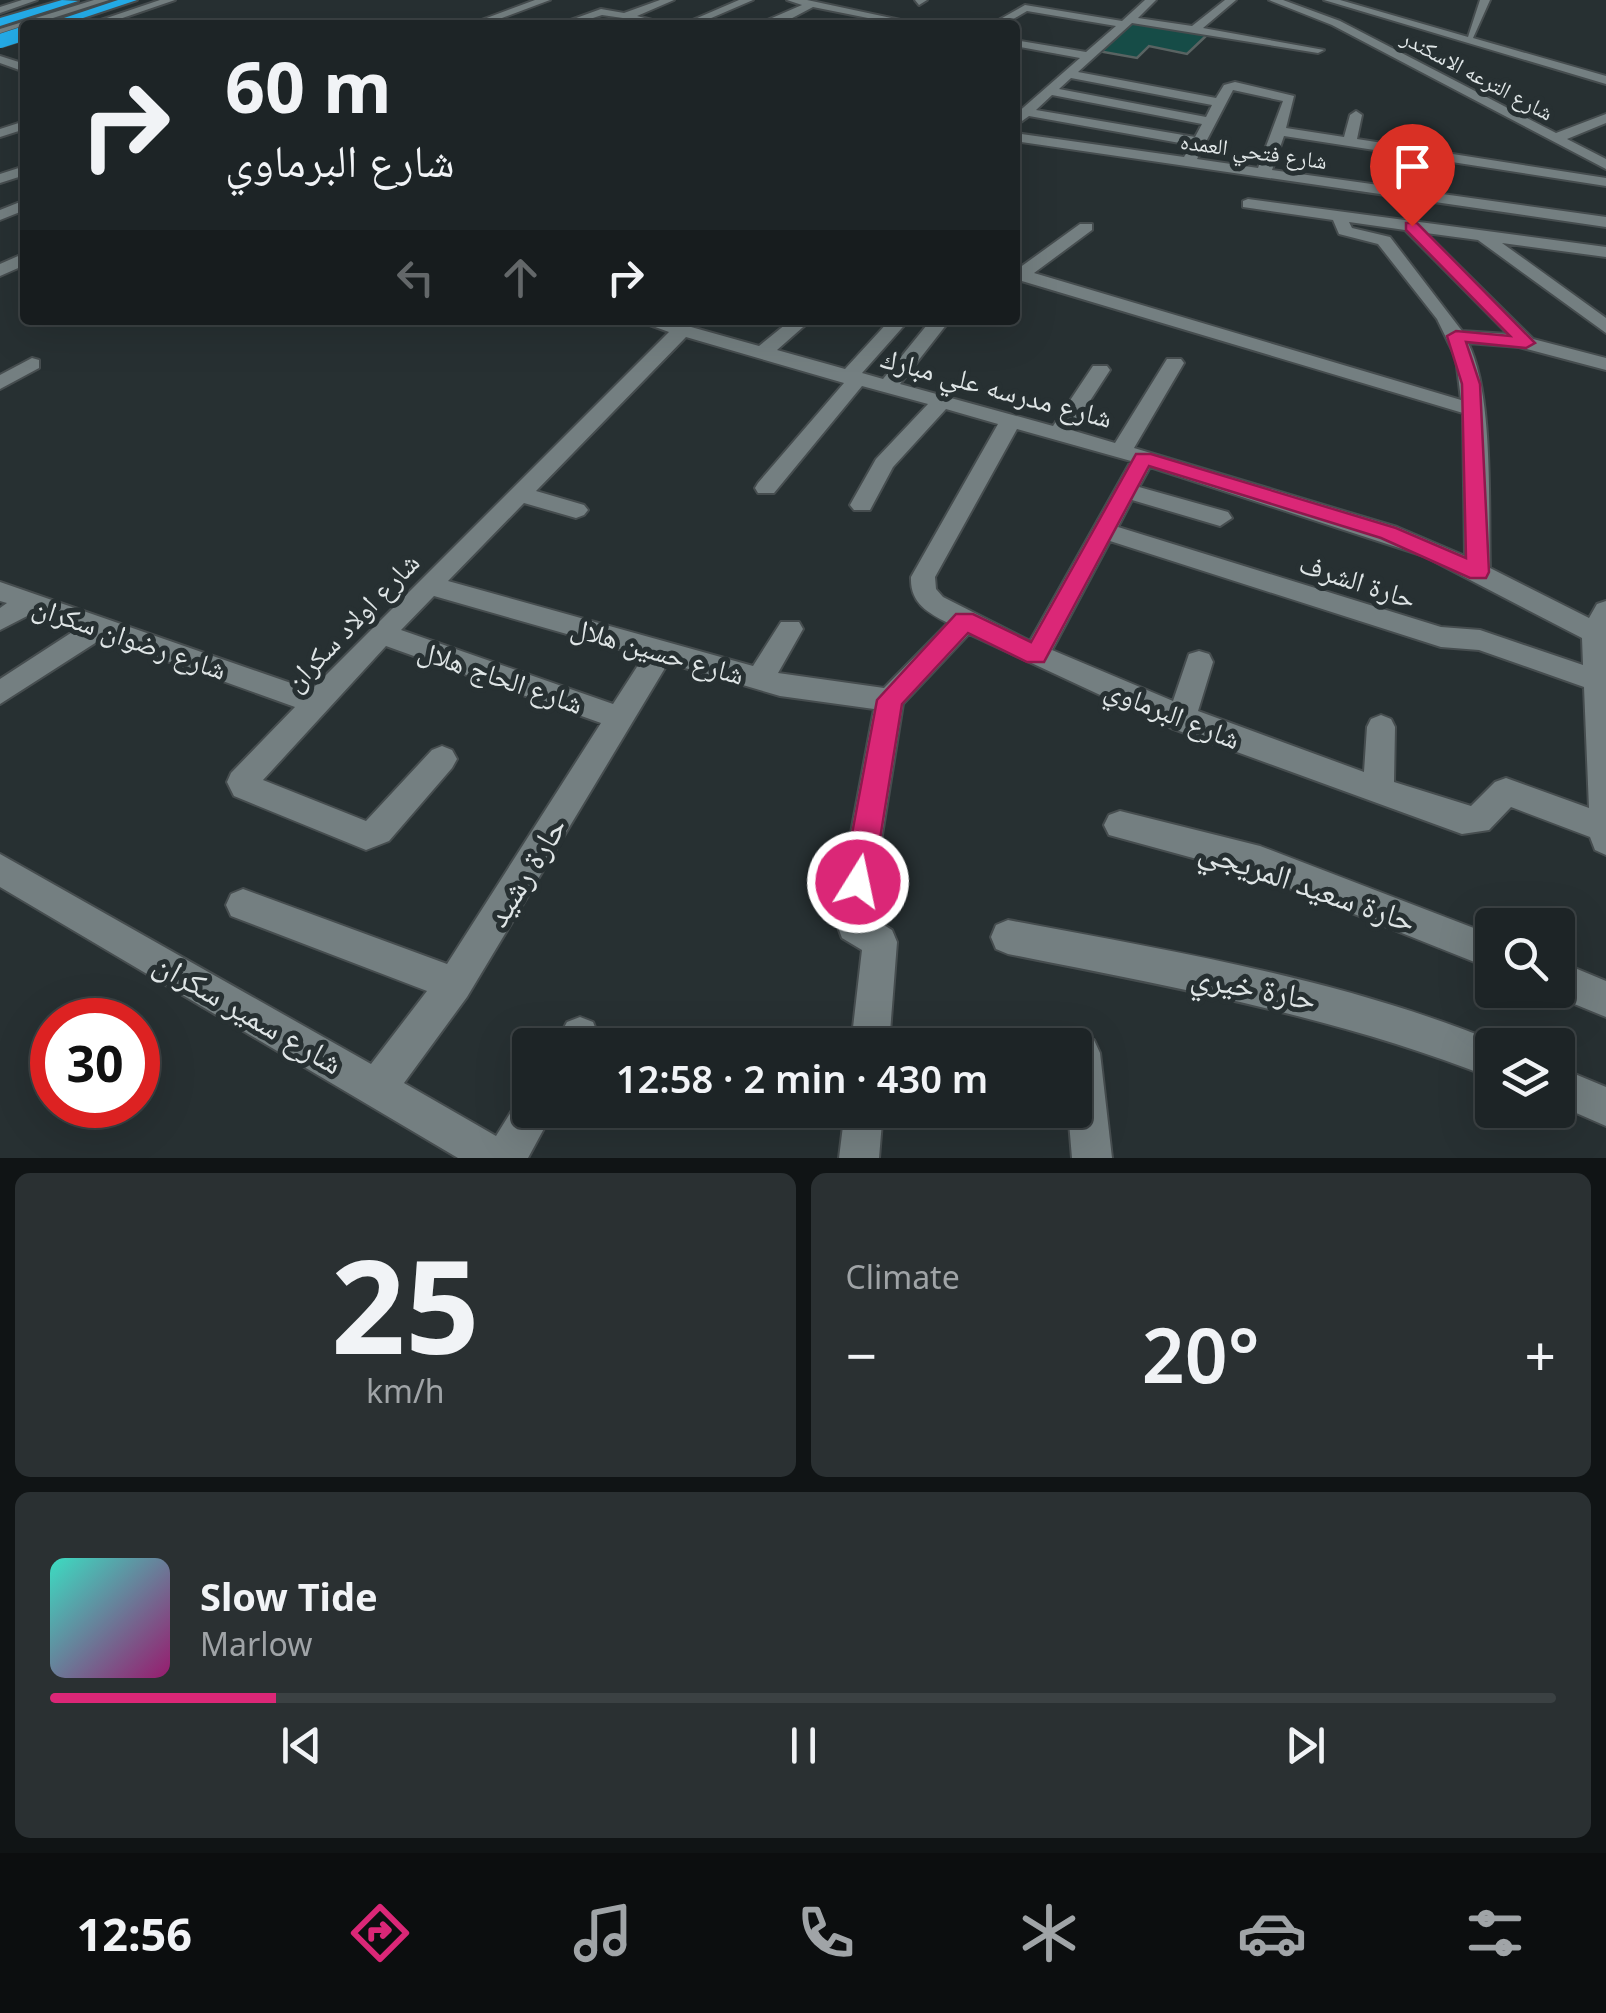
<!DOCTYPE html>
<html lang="en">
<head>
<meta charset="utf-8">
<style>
	:root { --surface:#1d2426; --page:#2a3032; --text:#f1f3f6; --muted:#a0a4a7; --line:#3b4143; --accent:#db2777 }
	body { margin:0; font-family:"Noto Sans","Noto Naskh Arabic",sans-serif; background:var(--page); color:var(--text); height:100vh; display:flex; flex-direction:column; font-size:38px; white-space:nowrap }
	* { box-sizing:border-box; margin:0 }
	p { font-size:32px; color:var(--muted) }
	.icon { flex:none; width:55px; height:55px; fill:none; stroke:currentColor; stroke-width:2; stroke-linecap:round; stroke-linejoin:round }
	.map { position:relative; height:1158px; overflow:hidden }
	.drawer { display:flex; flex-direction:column; gap:15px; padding:15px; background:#101415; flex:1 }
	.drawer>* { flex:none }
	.banner { position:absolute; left:20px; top:20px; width:1000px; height:305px; border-radius:10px; box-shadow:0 10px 40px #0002,0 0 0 2px var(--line); background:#1d2426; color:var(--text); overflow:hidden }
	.fabs { position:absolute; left:1475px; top:908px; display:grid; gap:20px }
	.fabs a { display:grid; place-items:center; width:100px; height:100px; border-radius:10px; background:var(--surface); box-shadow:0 10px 40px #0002,0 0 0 2px var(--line); font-size:50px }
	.speed { position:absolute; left:30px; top:998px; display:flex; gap:20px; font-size:50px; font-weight:700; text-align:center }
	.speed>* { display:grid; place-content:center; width:130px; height:130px; border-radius:50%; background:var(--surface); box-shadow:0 10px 40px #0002,0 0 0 2px var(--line); line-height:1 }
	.speed .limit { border:15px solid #d22; background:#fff; color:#111 }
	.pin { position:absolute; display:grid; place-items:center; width:85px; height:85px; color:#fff; margin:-102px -42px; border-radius:50% 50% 50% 0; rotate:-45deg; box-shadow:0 0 10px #0007 }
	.pin .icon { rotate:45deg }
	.me { position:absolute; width:110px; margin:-55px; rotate:10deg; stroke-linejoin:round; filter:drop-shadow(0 0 8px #0008) }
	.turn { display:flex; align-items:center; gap:35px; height:210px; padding:0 40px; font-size:45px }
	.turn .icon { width:130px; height:130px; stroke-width:2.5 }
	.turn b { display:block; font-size:70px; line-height:85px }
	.lanes { display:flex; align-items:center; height:95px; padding:0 40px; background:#0003; justify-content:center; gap:50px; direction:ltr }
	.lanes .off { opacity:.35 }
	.big { font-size:75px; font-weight:600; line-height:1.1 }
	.drawer .tile { flex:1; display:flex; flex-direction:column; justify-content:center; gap:15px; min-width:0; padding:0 35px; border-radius:15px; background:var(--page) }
	.drawer .dial { align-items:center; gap:0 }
	.dial b { font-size:130px; line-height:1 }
	.song { display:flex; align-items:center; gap:30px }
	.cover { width:120px; height:120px; border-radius:15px; background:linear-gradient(135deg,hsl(170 70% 55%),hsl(320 70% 35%)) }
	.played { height:10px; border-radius:5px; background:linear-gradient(90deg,var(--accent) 15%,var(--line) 15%) }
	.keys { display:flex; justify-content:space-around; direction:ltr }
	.heat { display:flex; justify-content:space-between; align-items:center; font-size:55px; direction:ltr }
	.drawer .tiles { flex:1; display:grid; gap:15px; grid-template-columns:1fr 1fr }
	.tile:last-child { grid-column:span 2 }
	.trip { position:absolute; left:512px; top:1028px; width:580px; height:100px; border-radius:10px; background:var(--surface); box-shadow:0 10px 40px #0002,0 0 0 2px var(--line); font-weight:600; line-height:100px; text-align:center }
	.tabs { display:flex; height:160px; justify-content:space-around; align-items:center; background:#0c0e0f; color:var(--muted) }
	.tabs .icon { width:70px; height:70px }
	.tabs .on { color:var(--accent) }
	.tabs b { font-size:45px; color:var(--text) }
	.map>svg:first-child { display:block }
	.building { fill:#164c47; stroke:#596362; stroke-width:2.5 }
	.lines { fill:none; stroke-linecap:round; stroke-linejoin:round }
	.minor-casing { stroke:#464d4f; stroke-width:4 }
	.highway-casing { stroke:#464d4f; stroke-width:4 }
	.minor { fill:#747f81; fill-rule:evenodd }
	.highway { fill:#24ace8; fill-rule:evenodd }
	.highway-bridge-casing { stroke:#464d4f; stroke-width:15; stroke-linecap:butt }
	.highway-bridge { stroke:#24ace8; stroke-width:14 }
	.route { fill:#db2777; stroke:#8e194d; stroke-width:2.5 }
	.labels { text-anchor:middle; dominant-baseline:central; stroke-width:10; stroke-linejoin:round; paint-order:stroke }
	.far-street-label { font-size:22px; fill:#dfe5e6; stroke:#273032 }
	.street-label { font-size:28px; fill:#dfe5e6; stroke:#273032 }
	.near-street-label { font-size:32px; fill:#dfe5e6; stroke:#273032 }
</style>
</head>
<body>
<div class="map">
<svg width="1606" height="1158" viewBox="0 0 1606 1158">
	<rect width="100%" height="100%" fill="#273032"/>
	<path class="building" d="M1130 22 1207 35 1187 54 1149 46 1137 58 1098 51Z"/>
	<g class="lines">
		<defs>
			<path id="minor" d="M22 0H37L0 13V7Z
				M94 0H109L0 35V29Z
				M160 0H175L102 25H86Z
				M535 0H550L483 25H468Z
				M660 0H674L637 16 671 25 602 15 572 25H557L601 9 624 13Z
				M739 0H753L695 25H681Z
				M787 0H807L924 25H903L813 7 779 25H765V21L802 5Z
				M915 0H927L919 5Z
				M1145 0H1156L1138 18 1192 26 1225 0H1236L1203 28 1324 50 1318 53 1132 23 1078 72 1216 98 1224 85 1235 82 1294 96 1286 128 1344 137 1350 115 1356 111 1362 115 1357 139 1606 178V186L1284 136 1272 170 1606 217V227L1015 141V133L1184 157 1191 145 1029 116 1015 126V115L1080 58 1015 46V40L1086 52 1116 26 1027 11 1003 25H990L1025 5 1122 21ZM1071 78 1212 105 1206 117 1059 89ZM1233 90 1283 101 1258 168 1197 159ZM1052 95 1202 124 1195 137 1036 110Z
				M1269 0H1283L1340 21 1556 133 1606 114V123L1567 139 1606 159V169L1332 25Z
				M1324 0H1340L1468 37 1480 0H1490L1473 38 1606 76V84Z
				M0 56 25 64V72L0 63Z
				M25 121V129L0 137V129Z
				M25 166V175L0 183V174Z
				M1248 199 1606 247V257L1502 243 1606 318V333L1478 240 1426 233 1533 339 1606 358V370L1519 347 1468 343C1494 394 1488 508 1490 568L1589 618 1597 604 1606 601V855L1595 850 1590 837 1511 807 1489 830 1462 834 1171 728 969 634 903 704 869 916 892 930 897 942 889 1045H851L862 950 842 938 835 919 874 709 780 696 668 663 467 997 404 1083 496 1136 521 1096 530 1093V1110H554L528 1158H458L0 887V854L371 1064 427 991 231 916 226 905 231 894 243 889 447 964 601 723 386 646 263 780 366 821 432 750 442 746 452 750 457 759 452 768 389 841 366 850 234 796 227 782 231 773 295 707 103 638 0 704V679L77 629 33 613 0 630V608L7 603 0 601V582L311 690 669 332 636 320H666L759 346 791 320H811L777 350 845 369 890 320H909L862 373 883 379 931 320H950L900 384 1053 426 1093 366H1107L1110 370 1071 430 1115 443 1167 359H1181L1184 363 1134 448 1397 527 1465 556 1463 413 1015 279V271L1080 224H1092V230L1034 273 1461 400 1456 358 1437 319 1378 244 1339 234 1333 220 1243 207V201ZM1349 222 1405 230 1508 334 1462 331 1390 237 1352 228ZM686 337 844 383 758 483 755 488 758 493H774L862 386 928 404 876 459 850 505 854 510H870L893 467 946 409 998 424 911 577C910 603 927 612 948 623L884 688 778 673 803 629 799 622H781L753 666 448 581 524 503 576 518 584 515 588 510 584 505 536 491ZM1017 429 1131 461 1030 641 943 597 936 589 935 577ZM1150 467 1424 556 1582 638 1583 665 1480 630 1441 627 1118 527 1132 500 1220 526 1232 518 1228 512 1139 487ZM1110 541 1441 647 1479 650 1584 687 1589 808 1506 778 1495 782 1471 806 1394 782 1395 727 1391 719 1381 715 1371 719 1367 727 1364 772 1198 711 1213 662 1209 654 1199 651 1189 654 1173 701 1052 650ZM434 596 644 656 613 704 401 630Z
				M25 200V210L0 220V210Z
				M25 253V265L0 276V264Z
				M32 358 39 360V368L0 389V375Z
				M1120 811 1260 846 1492 935V969L1259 876 1109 835 1104 825 1109 815Z
				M1008 920C1176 952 1345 979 1503 1045H1492V1078C1336 1016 1172 987 1008 954L996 949 991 937 996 925Z
				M1558 961 1606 981V1017L1545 992 1558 990Z
				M580 1017 593 1022 598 1035 594 1045H555L567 1022Z
				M1081 1034 1094 1040 1100 1053 1112 1158H1072L1068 1110H1075V1045H1066L1068 1040Z
				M1558 1067 1606 1087V1126L1558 1105Z
				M845 1110H883L879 1158H839Z"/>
			<path id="highway" d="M62 0 78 1 0 26V18Z
				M118 0H137L62 25H43Z"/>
		</defs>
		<use href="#minor" class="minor-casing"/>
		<use href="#highway" class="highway-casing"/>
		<use href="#minor" class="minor"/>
		<use href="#highway" class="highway"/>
		<defs>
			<path id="highway-bridge" d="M0 41 25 33"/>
		</defs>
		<use href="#highway-bridge" class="highway-bridge-casing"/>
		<use href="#highway-bridge" class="highway-bridge"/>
	</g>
	<path class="route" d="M1406 223H1417L1535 343 1526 348 1466 342 1480 384 1489 572 1486 578H1470L1381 538 1149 466 1044 662H1027L968 633 902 704 873 882 869 893 858 897 848 893 843 882 877 700 956 614H973L1031 642 1136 454H1151L1396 528 1466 558 1462 384 1447 336 1456 331 1510 336 1406 230Z"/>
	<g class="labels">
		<g class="far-street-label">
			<text transform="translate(1478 74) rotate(28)">شارع الترعه الاسكندر</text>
			<text transform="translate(1254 150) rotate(8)">شارع فتحي العمده</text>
		</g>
		<g class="street-label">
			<text transform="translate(997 387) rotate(15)">شارع مدرسه علي مبارك</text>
			<text transform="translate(1358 580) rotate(18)">حارة الشرف</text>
			<text transform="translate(351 621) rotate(-46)">شارع اولاد سكران</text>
			<text transform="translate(130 637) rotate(19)">شارع رضوان سكران</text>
			<text transform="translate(658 650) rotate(16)">شارع حسين هلال</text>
			<text transform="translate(501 676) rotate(19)">شارع الحاج هلال</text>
			<text transform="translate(1173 713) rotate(22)">شارع البرماوي</text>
		</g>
		<g class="near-street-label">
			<text transform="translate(525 871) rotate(-58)">حارة رشيد</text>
			<text transform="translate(1308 884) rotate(19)">حارة سعيد المريجي</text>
			<text transform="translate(1254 986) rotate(11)">حارة خيري</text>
			<text transform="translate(249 1012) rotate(30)">شارع سمير سكران</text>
		</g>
	</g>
</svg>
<div class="fabs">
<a><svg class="icon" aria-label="search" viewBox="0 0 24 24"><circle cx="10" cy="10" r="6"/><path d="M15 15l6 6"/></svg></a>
<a><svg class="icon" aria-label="layers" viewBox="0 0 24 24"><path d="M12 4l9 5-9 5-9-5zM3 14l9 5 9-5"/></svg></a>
</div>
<div class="speed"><div class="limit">30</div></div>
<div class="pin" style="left:1412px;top:226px;background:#d93025"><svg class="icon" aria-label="arrive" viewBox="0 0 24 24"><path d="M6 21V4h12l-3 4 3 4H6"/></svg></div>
<svg class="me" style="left:858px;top:882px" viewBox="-20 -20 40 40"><circle r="17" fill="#db2777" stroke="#fff" stroke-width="3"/><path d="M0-11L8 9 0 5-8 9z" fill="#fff"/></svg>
<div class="trip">12:58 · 2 min · 430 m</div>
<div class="banner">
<div class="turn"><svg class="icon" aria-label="right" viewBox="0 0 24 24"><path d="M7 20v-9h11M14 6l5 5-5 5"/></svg><div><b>60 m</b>شارع البرماوي</div></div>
<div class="lanes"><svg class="icon off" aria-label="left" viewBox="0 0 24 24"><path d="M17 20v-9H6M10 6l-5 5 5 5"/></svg><svg class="icon off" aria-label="ahead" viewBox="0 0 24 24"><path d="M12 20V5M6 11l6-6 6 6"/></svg><svg class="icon" aria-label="right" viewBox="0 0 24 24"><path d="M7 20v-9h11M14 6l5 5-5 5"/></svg></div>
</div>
</div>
<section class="drawer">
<div class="tiles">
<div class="tile dial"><b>25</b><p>km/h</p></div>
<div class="tile"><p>Climate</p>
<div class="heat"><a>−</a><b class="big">20°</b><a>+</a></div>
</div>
<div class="tile">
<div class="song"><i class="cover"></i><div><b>Slow Tide</b><p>Marlow</p></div></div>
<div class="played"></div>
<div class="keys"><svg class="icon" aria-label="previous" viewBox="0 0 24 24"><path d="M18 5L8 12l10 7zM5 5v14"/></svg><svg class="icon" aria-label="pause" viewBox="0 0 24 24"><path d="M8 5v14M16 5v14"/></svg><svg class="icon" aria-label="next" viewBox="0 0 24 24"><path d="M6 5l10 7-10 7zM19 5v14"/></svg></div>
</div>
</div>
</section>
<nav class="tabs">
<b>12:56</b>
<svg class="icon on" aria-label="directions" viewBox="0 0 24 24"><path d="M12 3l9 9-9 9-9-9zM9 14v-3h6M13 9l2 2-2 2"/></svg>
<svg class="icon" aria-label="music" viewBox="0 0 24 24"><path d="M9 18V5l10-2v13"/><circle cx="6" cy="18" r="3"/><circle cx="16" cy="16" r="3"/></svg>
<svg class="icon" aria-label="phone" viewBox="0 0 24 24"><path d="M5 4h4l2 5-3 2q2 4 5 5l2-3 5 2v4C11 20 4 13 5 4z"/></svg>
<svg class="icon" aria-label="climate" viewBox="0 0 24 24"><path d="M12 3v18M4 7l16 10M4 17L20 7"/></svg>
<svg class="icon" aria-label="car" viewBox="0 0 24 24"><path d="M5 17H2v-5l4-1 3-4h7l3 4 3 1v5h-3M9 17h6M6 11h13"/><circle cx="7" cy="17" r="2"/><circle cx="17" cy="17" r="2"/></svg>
<svg class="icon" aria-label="filters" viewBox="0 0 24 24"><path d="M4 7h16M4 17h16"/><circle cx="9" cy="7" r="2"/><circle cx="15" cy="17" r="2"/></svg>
</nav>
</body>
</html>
